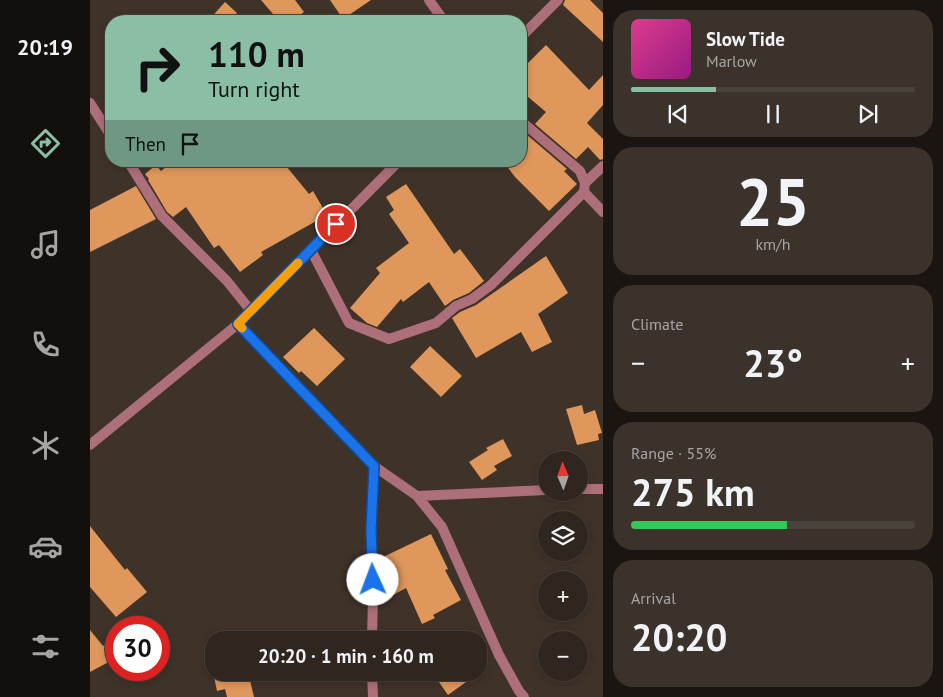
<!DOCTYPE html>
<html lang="en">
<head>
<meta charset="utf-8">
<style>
	:root { --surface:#2f261f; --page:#3b322c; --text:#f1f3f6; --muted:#a7a5a4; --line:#4a433d; --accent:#8abfa5 }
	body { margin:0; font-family:"PT Sans",sans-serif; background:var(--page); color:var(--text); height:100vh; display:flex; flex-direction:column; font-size:19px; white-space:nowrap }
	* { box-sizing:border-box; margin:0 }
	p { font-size:16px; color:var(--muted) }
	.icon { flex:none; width:28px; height:28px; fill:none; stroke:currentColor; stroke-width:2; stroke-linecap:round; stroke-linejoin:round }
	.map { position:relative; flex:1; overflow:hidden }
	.sheet { display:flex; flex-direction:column; gap:10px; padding:10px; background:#1a1511; width:340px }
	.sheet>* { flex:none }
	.banner { position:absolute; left:15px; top:15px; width:422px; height:152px; border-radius:20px; box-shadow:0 2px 8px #0003,0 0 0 1px var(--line); background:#8abfa5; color:#111; overflow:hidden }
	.needle { width:32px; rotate:358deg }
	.tools { position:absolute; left:448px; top:451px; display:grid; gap:10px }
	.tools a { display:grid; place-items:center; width:50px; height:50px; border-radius:50%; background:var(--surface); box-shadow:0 2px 8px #0003,0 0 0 1px var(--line); font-size:25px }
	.speed { position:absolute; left:15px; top:616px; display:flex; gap:10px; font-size:25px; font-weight:700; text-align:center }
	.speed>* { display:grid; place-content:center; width:65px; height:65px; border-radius:50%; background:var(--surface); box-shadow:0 2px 8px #0003,0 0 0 1px var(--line); line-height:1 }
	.speed .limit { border:8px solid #d22; background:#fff; color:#111 }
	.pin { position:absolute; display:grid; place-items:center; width:42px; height:42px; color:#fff; margin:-21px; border:2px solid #fff; border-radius:50%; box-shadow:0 1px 5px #0007 }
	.me { position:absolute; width:55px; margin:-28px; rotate:358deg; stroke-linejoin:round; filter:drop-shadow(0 0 4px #0008) }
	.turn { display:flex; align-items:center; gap:18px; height:105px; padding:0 20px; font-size:22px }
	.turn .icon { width:65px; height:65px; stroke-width:2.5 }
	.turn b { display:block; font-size:35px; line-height:42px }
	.then { display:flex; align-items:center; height:48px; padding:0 20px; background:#0003; gap:10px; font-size:19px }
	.big { font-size:38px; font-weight:700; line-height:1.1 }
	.sheet .widget { flex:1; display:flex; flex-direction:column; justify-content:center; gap:8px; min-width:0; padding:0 18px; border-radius:20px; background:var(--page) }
	.sheet .dial { align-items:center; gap:0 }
	.dial b { font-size:65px; line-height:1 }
	.song { display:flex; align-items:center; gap:15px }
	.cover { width:60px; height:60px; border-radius:8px; background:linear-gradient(135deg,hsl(330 70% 55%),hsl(310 70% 35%)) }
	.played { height:5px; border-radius:2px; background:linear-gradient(90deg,var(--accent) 30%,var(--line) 30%) }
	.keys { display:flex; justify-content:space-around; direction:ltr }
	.heat { display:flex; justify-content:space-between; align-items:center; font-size:28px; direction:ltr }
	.charge { height:8px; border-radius:4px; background:linear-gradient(90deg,#34c759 55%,var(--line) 0) }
	.trip { position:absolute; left:115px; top:631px; width:282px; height:50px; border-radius:20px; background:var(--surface); box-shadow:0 2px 8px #0003,0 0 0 1px var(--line); font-weight:700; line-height:50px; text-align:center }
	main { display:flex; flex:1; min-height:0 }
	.menu { display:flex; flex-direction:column; width:90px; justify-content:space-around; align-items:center; background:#130f0c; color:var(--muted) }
	.menu .icon { width:35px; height:35px }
	.menu .current { color:var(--accent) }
	.menu b { font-size:22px; color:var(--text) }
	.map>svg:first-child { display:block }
	.building { fill:#e0975b }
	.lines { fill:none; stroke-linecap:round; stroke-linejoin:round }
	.minor { stroke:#ad6f7a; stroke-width:10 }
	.route-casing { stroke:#114b97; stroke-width:12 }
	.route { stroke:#1a73e8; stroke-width:9 }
	.slow { stroke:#f59e0b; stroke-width:9 }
</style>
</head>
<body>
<main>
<nav class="menu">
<b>20:19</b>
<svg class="icon current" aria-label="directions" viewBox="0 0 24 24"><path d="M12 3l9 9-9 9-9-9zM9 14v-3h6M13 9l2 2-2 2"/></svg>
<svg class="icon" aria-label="music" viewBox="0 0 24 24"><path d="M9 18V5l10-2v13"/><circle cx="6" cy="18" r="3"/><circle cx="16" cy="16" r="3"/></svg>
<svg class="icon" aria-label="phone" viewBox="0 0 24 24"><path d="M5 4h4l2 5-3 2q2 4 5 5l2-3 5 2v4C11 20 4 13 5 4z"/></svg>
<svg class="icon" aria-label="climate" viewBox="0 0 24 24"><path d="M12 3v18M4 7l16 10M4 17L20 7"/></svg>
<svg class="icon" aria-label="car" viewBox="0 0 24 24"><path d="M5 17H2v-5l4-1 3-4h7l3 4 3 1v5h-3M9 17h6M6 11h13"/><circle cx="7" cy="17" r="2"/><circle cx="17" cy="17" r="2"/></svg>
<svg class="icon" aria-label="filters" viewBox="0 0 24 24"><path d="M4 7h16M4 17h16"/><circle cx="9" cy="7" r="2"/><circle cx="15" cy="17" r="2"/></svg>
</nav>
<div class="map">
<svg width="513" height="697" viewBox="0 0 513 697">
	<rect width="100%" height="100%" fill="#3f3229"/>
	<path class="building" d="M171 0H205L214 12 202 21H189Z
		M240 0H281L253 19Z
		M475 0H500L513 13V42L473 5Z
		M135 2 147 13 140 21H118Z
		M456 45 499 90 513 75V105L497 123 513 139V159L510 160 498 147 486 159 445 124 456 112 431 91V70Z
		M436 134 477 169 474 171 487 184 459 211 425 177 413 161H431V138Z
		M83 161H192L219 194 223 191 237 215 171 252 173 255 150 272 129 245 124 248 96 207 83 217 77 212 58 180 59 179 55 174 66 165 71 171Z
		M316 184 364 254 370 249 394 281 379 293 363 300 355 306 339 282 313 302 311 299 287 327 277 323 260 308 290 273 286 268 319 243 299 214 304 210 296 197Z
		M46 186 66 219 0 252V210Z
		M456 256 478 293 448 314 462 342 442 352 431 332 386 358 362 318 370 312 386 305Z
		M224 328 255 359 227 386 211 371 209 373 193 357Z
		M340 346 372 376 351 397 320 367Z
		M492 405 494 414 505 410 512 433 508 434 509 440 487 445 476 409Z
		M413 439 422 456 404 466 407 470 392 480 379 462 398 450 396 448Z
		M0 526 35 570 37 568 57 592 26 617 0 587Z
		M341 534 358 569 355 570 371 600 343 615 345 618 332 624 316 588 303 595 289 567V559Z
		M0 630 13 646 26 635V658L0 672Z
		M123 672H158L164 697H137L135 689 127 691Z
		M342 672H390L358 695Z"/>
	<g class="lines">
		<path class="minor" d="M339 0 354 21
			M431 37 468 0
			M0 103 21 136
			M38 161 72 216 137 281 161 311
			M495 183 513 166
			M494 192 513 212
			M221 250 259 323 299 339 346 323 366 306 382 299 401 285 494 192 495 183 490 171 431 121
			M148 324 284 466 327 496 352 527 409 655 429 691 434 697
			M0 445 148 324 309 161
			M489 489H513
			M327 496 456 490
			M282 640 283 597 281 531 284 466
			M282 672 283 697"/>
	</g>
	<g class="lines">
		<defs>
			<path id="route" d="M246 224 148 324 284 466 281 531 283 580"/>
		</defs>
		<use href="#route" class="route-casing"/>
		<use href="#route" class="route"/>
		<path class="slow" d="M152 328 148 324 208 263"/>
	</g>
</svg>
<div class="tools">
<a><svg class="needle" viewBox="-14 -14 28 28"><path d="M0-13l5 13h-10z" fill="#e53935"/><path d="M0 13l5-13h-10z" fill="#a7a5a4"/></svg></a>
<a><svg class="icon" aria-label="layers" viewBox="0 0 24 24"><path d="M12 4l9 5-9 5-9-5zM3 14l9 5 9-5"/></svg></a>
<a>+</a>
<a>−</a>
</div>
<div class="speed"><div class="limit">30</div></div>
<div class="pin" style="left:246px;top:224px;background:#d93025"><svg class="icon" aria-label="arrive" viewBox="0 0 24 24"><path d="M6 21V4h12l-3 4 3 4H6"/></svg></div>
<svg class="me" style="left:283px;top:580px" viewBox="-20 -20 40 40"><circle r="19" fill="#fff"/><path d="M0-13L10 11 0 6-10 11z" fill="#1a73e8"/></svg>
<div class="trip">20:20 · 1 min · 160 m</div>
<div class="banner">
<div class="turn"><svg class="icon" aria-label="right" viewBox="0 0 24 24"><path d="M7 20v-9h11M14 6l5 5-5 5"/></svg><div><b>110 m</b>Turn right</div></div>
<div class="then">Then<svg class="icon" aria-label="arrive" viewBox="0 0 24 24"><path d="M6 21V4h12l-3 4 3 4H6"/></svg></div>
</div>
</div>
<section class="sheet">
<div class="widget">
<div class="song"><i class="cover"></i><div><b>Slow Tide</b><p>Marlow</p></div></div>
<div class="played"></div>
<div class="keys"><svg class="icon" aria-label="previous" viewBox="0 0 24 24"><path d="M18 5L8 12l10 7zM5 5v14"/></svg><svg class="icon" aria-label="pause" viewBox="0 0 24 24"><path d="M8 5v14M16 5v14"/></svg><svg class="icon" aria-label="next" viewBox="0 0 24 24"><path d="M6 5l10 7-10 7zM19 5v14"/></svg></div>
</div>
<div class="widget dial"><b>25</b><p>km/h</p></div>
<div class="widget"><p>Climate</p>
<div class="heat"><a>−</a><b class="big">23°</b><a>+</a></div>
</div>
<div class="widget"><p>Range · 55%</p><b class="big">275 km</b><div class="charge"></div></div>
<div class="widget"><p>Arrival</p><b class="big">20:20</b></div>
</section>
</main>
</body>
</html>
